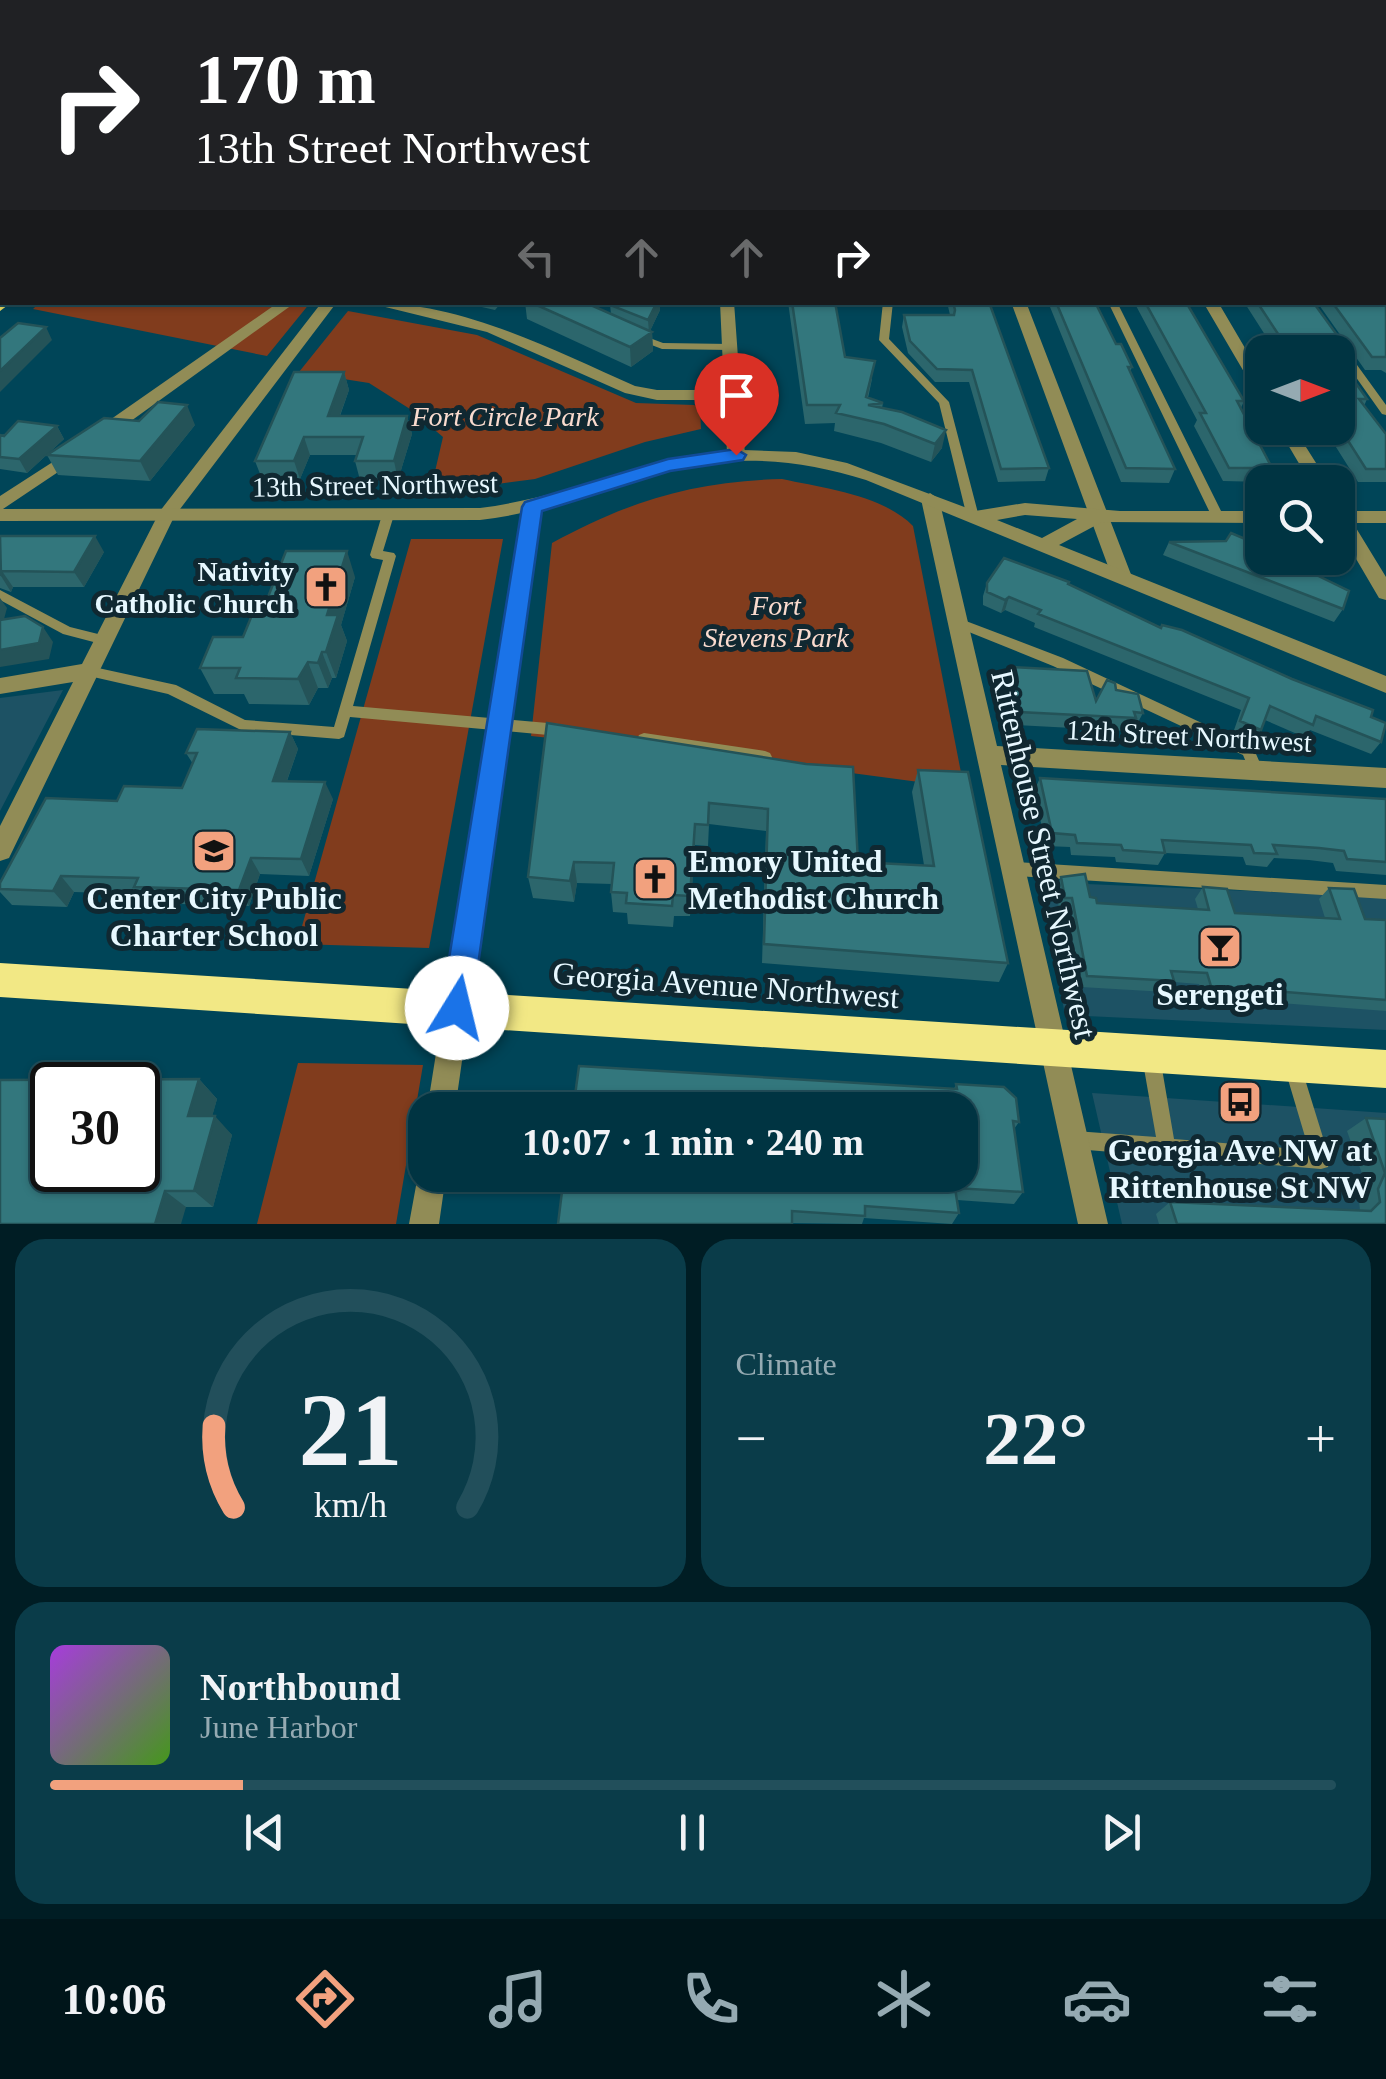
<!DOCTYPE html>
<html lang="en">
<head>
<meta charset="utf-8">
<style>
	:root { --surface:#003442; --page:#0a3c49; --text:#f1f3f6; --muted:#95aab2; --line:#224f5b; --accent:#f2a17e }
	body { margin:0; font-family:"Times New Roman",serif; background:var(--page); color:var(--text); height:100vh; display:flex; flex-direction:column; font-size:38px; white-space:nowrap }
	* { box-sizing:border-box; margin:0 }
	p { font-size:32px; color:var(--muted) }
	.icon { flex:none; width:55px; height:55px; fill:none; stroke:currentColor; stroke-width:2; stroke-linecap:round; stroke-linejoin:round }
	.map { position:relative; height:1224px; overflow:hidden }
	.drawer { display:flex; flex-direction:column; gap:15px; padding:15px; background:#001d24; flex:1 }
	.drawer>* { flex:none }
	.top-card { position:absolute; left:0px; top:0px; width:1388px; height:305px; box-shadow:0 2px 8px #0004,0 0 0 2px var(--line); background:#202124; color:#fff; overflow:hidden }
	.needle { width:65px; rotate:90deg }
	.fabs { position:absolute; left:1245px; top:335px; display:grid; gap:20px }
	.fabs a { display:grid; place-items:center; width:110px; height:110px; border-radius:20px; background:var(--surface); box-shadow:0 2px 8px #0004,0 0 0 2px var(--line); font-size:50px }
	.speed { position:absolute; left:30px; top:1062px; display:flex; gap:20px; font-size:50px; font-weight:700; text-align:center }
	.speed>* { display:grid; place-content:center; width:130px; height:130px; border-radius:50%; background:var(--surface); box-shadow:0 2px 8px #0004,0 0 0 2px var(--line); line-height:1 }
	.speed .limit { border:5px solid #111; border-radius:15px; background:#fff; color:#111 }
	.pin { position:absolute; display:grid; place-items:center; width:85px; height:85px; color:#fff; margin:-102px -42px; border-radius:50% 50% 50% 0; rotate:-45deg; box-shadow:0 0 10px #0007 }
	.pin .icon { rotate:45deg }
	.me { position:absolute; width:110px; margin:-55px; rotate:9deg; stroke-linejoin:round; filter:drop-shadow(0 0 8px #0008) }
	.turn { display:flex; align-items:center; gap:35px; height:210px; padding:0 30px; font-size:45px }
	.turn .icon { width:130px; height:130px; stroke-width:2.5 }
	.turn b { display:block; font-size:70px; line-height:85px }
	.lanes { display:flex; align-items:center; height:95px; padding:0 30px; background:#0003; justify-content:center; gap:50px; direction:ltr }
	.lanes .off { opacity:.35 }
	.big { font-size:75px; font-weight:700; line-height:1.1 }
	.drawer .tile { flex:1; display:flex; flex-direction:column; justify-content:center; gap:15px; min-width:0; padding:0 35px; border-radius:30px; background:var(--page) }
	.drawer .dial { align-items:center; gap:0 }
	.dial svg { height:260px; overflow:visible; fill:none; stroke:var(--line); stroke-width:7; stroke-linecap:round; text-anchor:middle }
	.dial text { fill:var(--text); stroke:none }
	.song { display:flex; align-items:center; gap:30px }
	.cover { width:120px; height:120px; border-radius:15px; background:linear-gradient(135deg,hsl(280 70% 55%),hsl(100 70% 35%)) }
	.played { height:10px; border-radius:5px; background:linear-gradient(90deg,var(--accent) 15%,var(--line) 15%) }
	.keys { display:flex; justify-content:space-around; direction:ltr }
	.heat { display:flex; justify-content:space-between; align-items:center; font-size:55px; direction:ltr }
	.drawer .tiles { flex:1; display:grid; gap:15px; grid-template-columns:1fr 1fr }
	.tile:last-child { grid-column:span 2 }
	.trip { position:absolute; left:408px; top:1092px; width:570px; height:100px; border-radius:30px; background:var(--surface); box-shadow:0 2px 8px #0004,0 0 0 2px var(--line); font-weight:700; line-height:100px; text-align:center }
	.dock { display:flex; height:160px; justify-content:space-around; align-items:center; background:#00151a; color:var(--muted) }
	.dock .icon { width:70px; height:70px }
	.dock .selected { color:var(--accent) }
	.dock b { font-size:45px; color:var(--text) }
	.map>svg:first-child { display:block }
	.built { fill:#1d5264 }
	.green { fill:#813c1d }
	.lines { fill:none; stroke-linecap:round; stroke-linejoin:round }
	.service { fill:#918c56; fill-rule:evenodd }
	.minor { fill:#918c56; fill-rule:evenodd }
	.tertiary { fill:#918c56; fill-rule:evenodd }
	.primary { fill:#e5d962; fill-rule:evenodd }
	.trunk { fill:#f2e885; fill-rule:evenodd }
	.wall { fill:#2c666c }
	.shaded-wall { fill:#245358 }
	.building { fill:#33777d; stroke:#245358; stroke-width:2.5; fill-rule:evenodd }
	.route { fill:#1a73e8; stroke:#114b97; stroke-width:2.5 }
	.labels { text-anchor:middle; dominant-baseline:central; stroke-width:10; stroke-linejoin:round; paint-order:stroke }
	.park-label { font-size:28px; font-style:italic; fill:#fadbce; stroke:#102831 }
	.street-label { font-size:28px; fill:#e7f8ff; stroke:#102831 }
	.poi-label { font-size:28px; font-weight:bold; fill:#e7f8ff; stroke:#102831; text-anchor:end }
	.near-street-label { font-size:32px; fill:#e7f8ff; stroke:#102831 }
	.near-poi-label { font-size:32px; font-weight:bold; fill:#e7f8ff; stroke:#102831 }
</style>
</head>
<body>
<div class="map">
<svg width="1386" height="1224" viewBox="0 0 1386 1224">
	<rect width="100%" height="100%" fill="#004558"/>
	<path class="built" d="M63 690 0 811V698Z
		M1040 882 1386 897V1030L1065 1015Z
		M1092 1093 1386 1113V1224H1122Z"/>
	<path class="green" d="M40 302 310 303 267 356 33 309Z
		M348 311 477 335 636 403 694 405 700 408 701 429 645 442 535 479 430 493 443 437 410 409 369 383 299 372Z
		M782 479C823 488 883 495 913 526L964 788 739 758 531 736 552 543C629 501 694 481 782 479Z
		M411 539H503L429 948 297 944Z
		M298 1063 423 1065 396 1224H257Z"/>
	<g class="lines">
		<path class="service" d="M883 302H893L889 339 949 402 979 517 977 520 973 521 967 517 939 403 879 340Z
			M1108 302H1117L1224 517 1222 520 1218 521 1212 517Z
			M639 334 663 343 730 344 735 347 730 350 662 349 636 339 634 337Z
			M1341 346 1344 347 1386 405V415L1382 414 1336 349Z
			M388 511 394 515 383 551 394 553 396 556 353 706 559 724 564 726 566 730 564 734 559 736 350 717 344 737 339 739 243 731 168 694 89 676 84 675 82 671 84 667 89 666 176 685 245 720 334 727 383 560 372 558 370 555 382 515Z
			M0 590 70 627 110 637 111 640 110 643 105 645 63 634 0 600Z
			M958 618 1063 658 1253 747 1263 770 1261 774 1256 776 1251 774 1243 755 1053 666 954 626 952 623 954 620Z
			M644 733 765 751 770 753 772 757 770 761 765 763 644 745 639 743 637 739 639 735Z
			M1014 862 1386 885V899L1014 876 1009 874 1006 869 1009 864Z
			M1151 1048 1157 1051 1160 1057 1174 1139 1309 1150 1284 1066 1287 1060 1293 1057 1299 1060 1330 1160 1328 1167 1321 1169 1075 1149 1069 1146 1066 1140 1069 1134 1075 1131 1156 1137 1142 1057 1145 1051Z"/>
		<path class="minor" d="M895 0H905L906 2H897Z
			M1147 0H1157L1159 2H1149Z
			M1272 0H1283L1285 2H1274Z
			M1385 277H1386V286H1385Z
			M279 302H296L106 439H94V431Z
			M322 302H337L174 517 9 858 0 861V826L73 682 0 694V678L82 664 160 511Z
			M365 302C461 302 549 348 635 386L657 390H724L720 302H734L745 455 736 460 727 455 725 400H657L625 393 487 332Z
			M1011 302H1026L1132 577 1129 582 1122 584 1112 577Z
			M76 447 85 452 82 456 0 511V496Z
			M930 493 939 499 997 746 1386 768V788L1001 765 1108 1224H1078L921 499Z
			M532 501 541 507 455 1110H427L523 507Z
			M425 1163V1175H446L439 1224H409L420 1164Z"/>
		<path class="tertiary" d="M1021 0H1031L1033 2H1023Z
			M1203 302H1218L1262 377V394L1254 389Z
			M1278 428H1294L1328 482H1310Z
			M744 450 796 452 847 463 975 511 1025 503 1120 511H1262V523L1102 522 1059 545 1386 676V693L866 480C809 462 749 455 690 466 619 480 553 512 480 520L0 521V509L480 508C570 497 653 455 744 450ZM1025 515 1077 519 1042 538 997 520Z
			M1338 507 1346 511H1386V523H1353L1386 577V600L1379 598 1338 528Z"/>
		<path class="primary" d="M0 297 2 302H12L0 311Z"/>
		<path class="trunk" d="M0 963 1386 1050V1088L0 997Z"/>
	</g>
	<path class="wall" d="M0 0H296L290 2H2V146H0Z
		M1047 0H1146L1148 2H1048Z
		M1172 0H1276L1279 2H1175Z
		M460 302H502L495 310Z
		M525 302H584L611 314 610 305 612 302H660V310L650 331 652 332 653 351 631 367 527 319Z
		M788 302H835L845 357 872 379 868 398 883 403 882 408 942 448 931 462 881 443 834 431 835 423 805 424Z
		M947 302H989L1049 468 1045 481 998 482 969 382H935L908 353 902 327 904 315H950Z
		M1048 302H1095L1116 344 1132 367 1130 372 1175 469 1169 483 1121 482Z
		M1134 302H1186L1244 401 1241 408 1272 468 1266 482 1223 481 1194 426 1197 420Z
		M1244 302H1313L1353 357 1346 370 1367 399 1364 406 1386 434V482H1358L1324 428H1338V352H1276Z
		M1317 302H1382L1386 307V373L1381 370H1365Z
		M344 372 349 390 340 416H407L412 434 398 480H360L355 461 357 455H310L300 479H262L255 461Z
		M195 425 150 481 58 475 47 455Z
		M57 426 64 439 27 473 0 469V435Z
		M0 536 104 552 84 587H13L11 592 0 588Z
		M1169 542 1343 609 1334 622 1163 555Z
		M355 577 341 625 347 641 336 678H332L328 688H318L309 705 249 704 244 694H214L200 668 243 637 261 615Z
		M987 583 1068 585 1161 628 1371 717 1381 742 1371 754 1310 730 1304 737 1265 720 1261 730 1253 743 1233 733 1241 710 1034 627 1035 623 1005 610 1001 613 983 605V596Z
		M1012 667 1096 701 1116 690 1143 713 1136 726H1132L1129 731 1014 725 1008 680Z
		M290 732 298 749 287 781 333 799 309 876 260 874 249 906 146 903 140 894 74 892 67 907 12 905 0 892V883L117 801 182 788 193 764 186 753Z
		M806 764 858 862 924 865 912 792 918 770 1008 963 999 982 762 963 766 831 709 824 708 846 695 845 690 916H674L673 927 628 924 627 913 613 912 611 892 612 884 577 883 574 902 533 898 528 877Z
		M1040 778 1386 799V875L1336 871 1333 863 1309 860 1274 858 1267 867 1246 865 1243 857 1165 853 1158 865 1116 862 1115 857 1071 855 1070 847 1046 846 1034 791Z
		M1061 877 1097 903 1198 909 1195 899 1203 887 1235 913 1325 918 1319 899 1329 888 1365 919 1386 920V1011L1202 997 1199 984 1174 982 1166 992 1081 987 1066 909H1059L1056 888Z
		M199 1079 217 1099 212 1116 232 1135 213 1207H186L0 1224Z
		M956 1084 1019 1122 1014 1129 1023 1192 1014 1204 957 1200 959 1213 952 1224 864 1218 862 1224 792 1223 558 1224 954 1089Z
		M1366 1118 1386 1119V1224H1159L1156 1214 1170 1202 1360 1211 1359 1201 1366 1185 1347 1131Z"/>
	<path class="shaded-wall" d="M263 0H296L290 2H257Z
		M2 166V238L0 240V177Z
		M657 302H660V310L649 333 648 320Z
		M46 327 52 340 0 392V371Z
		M652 332 653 351 631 367 630 347Z
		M344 372 349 390 333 434 328 416Z
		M187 405 195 425 150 481 140 461Z
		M407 416 412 434 398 480 394 461Z
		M57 426 64 439 27 473 19 459Z
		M946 430 942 448 931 462 935 444Z
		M304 437 310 455 300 479 294 461Z
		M95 536 104 552 84 587 74 572Z
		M347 551 355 577 341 625 347 641 336 678 326 652 327 615Z
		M2 571 13 587 11 592 1 576Z
		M1009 597 1005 610 1001 613 1005 600Z
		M0 598 7 608 0 634Z
		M43 627 53 642 49 659 0 667V650Z
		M322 652 332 678 328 688 318 663Z
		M308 662 318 688 309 705 298 679Z
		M290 732 298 749 281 797 273 781Z
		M325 782 333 799 309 876 301 859Z
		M695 824V845L690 916V896Z
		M251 858 260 874 249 906 239 890Z
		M574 862 577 883 574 902 570 881Z
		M61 876 74 892 67 907 53 891Z
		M199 1079 217 1099 207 1135 188 1116Z
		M215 1116 232 1135 213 1207 194 1191Z
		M165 1191 186 1207 181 1224H155Z"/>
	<path class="building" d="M0 0H263L257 2H2V131H0Z
		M438 0 528 1 654 0 650 2H431Z
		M755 0H833L832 1 836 2H755Z
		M928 0H1011L1012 2H929Z
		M1060 0H1146L1148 2H1062Z
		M1190 0H1276L1279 2H1192Z
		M1377 0H1386V53L1385 2H1357Z
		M1385 100 1386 101V211L1385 210Z
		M530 302H584L652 332 630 347Z
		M612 302H657L648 320 610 305Z
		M792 302H835L845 357 875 361 866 397 883 403 868 405 902 412 946 430 935 444 884 424 836 413 840 405H807Z
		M953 302H989L1049 468 1001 469 972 370 937 369 910 341 904 315H954L955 310Z
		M1056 302H1095L1116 344H1121L1132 367H1128L1175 469 1126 468Z
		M1145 302H1186L1244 401H1237L1272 468H1229L1200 413H1206Z
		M1257 302H1313L1353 357H1338V352H1290Z
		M1332 302H1382L1386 307V357H1372Z
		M18 323 46 327 0 371V338Z
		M1338 358 1367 399H1359L1386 434V469H1366L1338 425Z
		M294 372H344L328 416H407L394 461H355L363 437H304L294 461H255Z
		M158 402 187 405 140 461 47 455 104 418 139 421Z
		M18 421 57 426 19 459 0 457V435L4 436Z
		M1231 533 1262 546V558H1292L1300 561 1298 566 1349 591 1343 609 1169 542 1226 541Z
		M0 536H95L74 572 2 571 1 576Z
		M286 551H347L327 615H338L326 652H322L318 663 308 662 298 679 236 678 240 668H200L213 637H243L252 615H261Z
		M1004 558 1069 582 1068 584 1161 628 1162 625 1182 630 1292 679 1373 710 1371 717 1386 723 1381 742 1316 716 1313 725 1270 706 1261 730 1240 721 1249 698 1038 614 1041 610 1009 597 1005 600 987 592V583Z
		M25 616 43 627 39 643 0 650V620Z
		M1012 667 1087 671 1096 701 1107 680 1115 683 1116 690 1138 694 1143 713 1134 712 1136 718 1019 712Z
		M547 723 806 764 853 767 858 862 934 866 918 770 968 772 1008 963 764 944 768 809 709 803 708 825 695 824 690 896 673 895 672 906 626 903 627 893 611 892 614 863 574 862 570 881 528 877Z
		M197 729 290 732 273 781 325 782 301 859 251 858 239 890 134 887 138 878 61 876 53 891 0 889V883L46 798 117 801 124 786 182 788 197 753H186Z
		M1040 778 1386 799V862L1347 859 1344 851 1319 848 1273 845 1277 854 1254 853 1251 845 1162 840 1165 853 1123 850 1121 845 1077 843 1075 835 1052 833Z
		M1085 874 1090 897 1096 898 1097 903 1209 910 1203 887 1227 889 1235 913 1340 919 1329 888 1354 889 1365 919 1386 920V1000L1211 986 1207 973 1171 971 1174 981 1087 976 1072 898H1065L1061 877Z
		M579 1066 957 1089 956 1084 1004 1087 1016 1098 1019 1122 1013 1121 1023 1192 955 1188 959 1213 865 1206V1216L792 1211V1224H558L564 1175H960V1110H573Z
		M199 1079 188 1116H215L194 1191H165L155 1224H0V1080ZM52 1085H138V1170H52Z
		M1366 1118 1386 1119V1224H1177L1170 1202 1371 1211 1380 1202 1378 1189 1385 1173Z"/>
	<path class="route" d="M736 449 746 455 743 460 670 471 542 511 472 1008 468 1019 457 1023 446 1019 441 1008 522 507 525 502 668 459Z"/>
	<defs>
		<symbol id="church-square" viewBox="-11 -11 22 22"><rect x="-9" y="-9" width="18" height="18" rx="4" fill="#f2a17e" stroke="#102831"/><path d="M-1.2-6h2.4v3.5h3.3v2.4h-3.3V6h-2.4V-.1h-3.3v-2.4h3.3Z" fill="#111"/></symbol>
		<symbol id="school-square" viewBox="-11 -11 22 22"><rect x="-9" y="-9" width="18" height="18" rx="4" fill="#f2a17e" stroke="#102831"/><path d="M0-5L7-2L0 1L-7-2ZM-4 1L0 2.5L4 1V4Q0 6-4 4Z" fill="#111"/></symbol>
		<symbol id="bar-square" viewBox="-11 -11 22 22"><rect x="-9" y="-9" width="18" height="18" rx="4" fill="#f2a17e" stroke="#102831"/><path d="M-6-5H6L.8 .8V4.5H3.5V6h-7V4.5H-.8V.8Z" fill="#111"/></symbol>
		<symbol id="bus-square" viewBox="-11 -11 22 22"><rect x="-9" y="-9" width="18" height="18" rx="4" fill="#f2a17e" stroke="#102831"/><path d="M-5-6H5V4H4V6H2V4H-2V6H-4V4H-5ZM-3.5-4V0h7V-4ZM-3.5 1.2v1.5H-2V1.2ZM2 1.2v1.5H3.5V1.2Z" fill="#111"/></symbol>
	</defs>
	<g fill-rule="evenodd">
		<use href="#church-square" x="301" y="562" width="50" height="50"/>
		<use href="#school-square" x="189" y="826" width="50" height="50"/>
		<use href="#church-square" x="630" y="854" width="50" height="50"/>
		<use href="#bar-square" x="1195" y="922" width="50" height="50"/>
		<use href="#bus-square" x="1215" y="1077" width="50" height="50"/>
	</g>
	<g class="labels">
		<g class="park-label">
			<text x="505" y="416">Fort Circle Park</text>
			<text x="776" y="605">Fort<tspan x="776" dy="32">Stevens Park</tspan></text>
		</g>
		<g class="street-label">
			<text transform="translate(375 485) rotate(-1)">13th Street Northwest</text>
			<text transform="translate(1189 736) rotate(3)">12th Street Northwest</text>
		</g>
		<g class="poi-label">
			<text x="294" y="571">Nativity<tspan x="294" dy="32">Catholic Church</tspan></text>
		</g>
		<g class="near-street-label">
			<text transform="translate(1044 854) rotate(77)">Rittenhouse Street Northwest</text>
			<text transform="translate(726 985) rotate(4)">Georgia Avenue Northwest</text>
		</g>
		<g class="near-poi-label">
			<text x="688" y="861" text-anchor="start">Emory United<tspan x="688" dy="37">Methodist Church</tspan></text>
			<text x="214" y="898">Center City Public<tspan x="214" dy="37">Charter School</tspan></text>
			<text x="1220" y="994">Serengeti</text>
			<text x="1240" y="1150">Georgia Ave NW at<tspan x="1240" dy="37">Rittenhouse St NW</tspan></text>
		</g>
	</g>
</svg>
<div class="fabs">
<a><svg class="needle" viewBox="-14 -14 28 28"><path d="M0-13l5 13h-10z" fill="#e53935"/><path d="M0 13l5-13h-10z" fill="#95aab2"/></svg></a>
<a><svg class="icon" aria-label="search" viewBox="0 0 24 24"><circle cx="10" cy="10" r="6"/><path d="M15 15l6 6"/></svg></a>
</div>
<div class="speed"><div class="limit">30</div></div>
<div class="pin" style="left:736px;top:455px;background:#d93025"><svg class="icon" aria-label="arrive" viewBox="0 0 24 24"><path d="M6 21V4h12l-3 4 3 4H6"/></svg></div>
<svg class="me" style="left:457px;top:1008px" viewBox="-20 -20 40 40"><circle r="19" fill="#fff"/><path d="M0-13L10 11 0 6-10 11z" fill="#1a73e8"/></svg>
<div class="trip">10:07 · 1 min · 240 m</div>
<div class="top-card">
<div class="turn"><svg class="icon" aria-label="right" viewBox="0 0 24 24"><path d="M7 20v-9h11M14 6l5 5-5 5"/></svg><div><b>170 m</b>13th Street Northwest</div></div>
<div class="lanes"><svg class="icon off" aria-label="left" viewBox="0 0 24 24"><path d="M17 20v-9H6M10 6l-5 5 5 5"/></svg><svg class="icon off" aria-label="ahead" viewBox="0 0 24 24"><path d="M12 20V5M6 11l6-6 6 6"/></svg><svg class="icon off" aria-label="ahead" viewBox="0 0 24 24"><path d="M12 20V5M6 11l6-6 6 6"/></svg><svg class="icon" aria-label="right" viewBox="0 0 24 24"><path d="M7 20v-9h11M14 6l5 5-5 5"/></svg></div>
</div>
</div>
<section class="drawer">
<div class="tiles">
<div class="tile dial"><svg viewBox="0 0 100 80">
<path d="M14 69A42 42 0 1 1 86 69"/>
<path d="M14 69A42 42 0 0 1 8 44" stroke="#f2a17e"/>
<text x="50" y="56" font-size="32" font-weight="700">21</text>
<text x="50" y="72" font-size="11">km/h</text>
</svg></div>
<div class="tile"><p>Climate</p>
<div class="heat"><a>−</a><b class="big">22°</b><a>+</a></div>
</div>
<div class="tile">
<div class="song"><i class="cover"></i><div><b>Northbound</b><p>June Harbor</p></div></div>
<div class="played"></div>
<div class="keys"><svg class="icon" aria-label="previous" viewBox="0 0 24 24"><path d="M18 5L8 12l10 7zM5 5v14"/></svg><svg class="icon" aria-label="pause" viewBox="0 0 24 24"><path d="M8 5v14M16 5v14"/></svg><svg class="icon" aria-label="next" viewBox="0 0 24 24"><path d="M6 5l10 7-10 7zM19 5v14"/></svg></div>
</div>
</div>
</section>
<nav class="dock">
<b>10:06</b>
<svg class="icon selected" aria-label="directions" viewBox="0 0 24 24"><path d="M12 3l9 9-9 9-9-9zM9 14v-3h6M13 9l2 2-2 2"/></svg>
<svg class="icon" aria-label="music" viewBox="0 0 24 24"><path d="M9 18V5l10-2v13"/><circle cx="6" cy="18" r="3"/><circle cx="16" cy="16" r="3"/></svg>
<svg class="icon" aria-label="phone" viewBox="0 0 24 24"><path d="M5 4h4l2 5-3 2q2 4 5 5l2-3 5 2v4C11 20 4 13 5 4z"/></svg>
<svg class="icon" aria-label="climate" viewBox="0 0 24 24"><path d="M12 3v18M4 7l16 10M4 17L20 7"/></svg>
<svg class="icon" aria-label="car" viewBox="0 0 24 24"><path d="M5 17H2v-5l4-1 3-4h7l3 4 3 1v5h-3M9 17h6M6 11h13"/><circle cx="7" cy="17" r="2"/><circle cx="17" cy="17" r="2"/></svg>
<svg class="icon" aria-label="filters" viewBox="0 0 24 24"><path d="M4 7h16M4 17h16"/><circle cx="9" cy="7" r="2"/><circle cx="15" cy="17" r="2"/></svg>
</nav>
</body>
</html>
